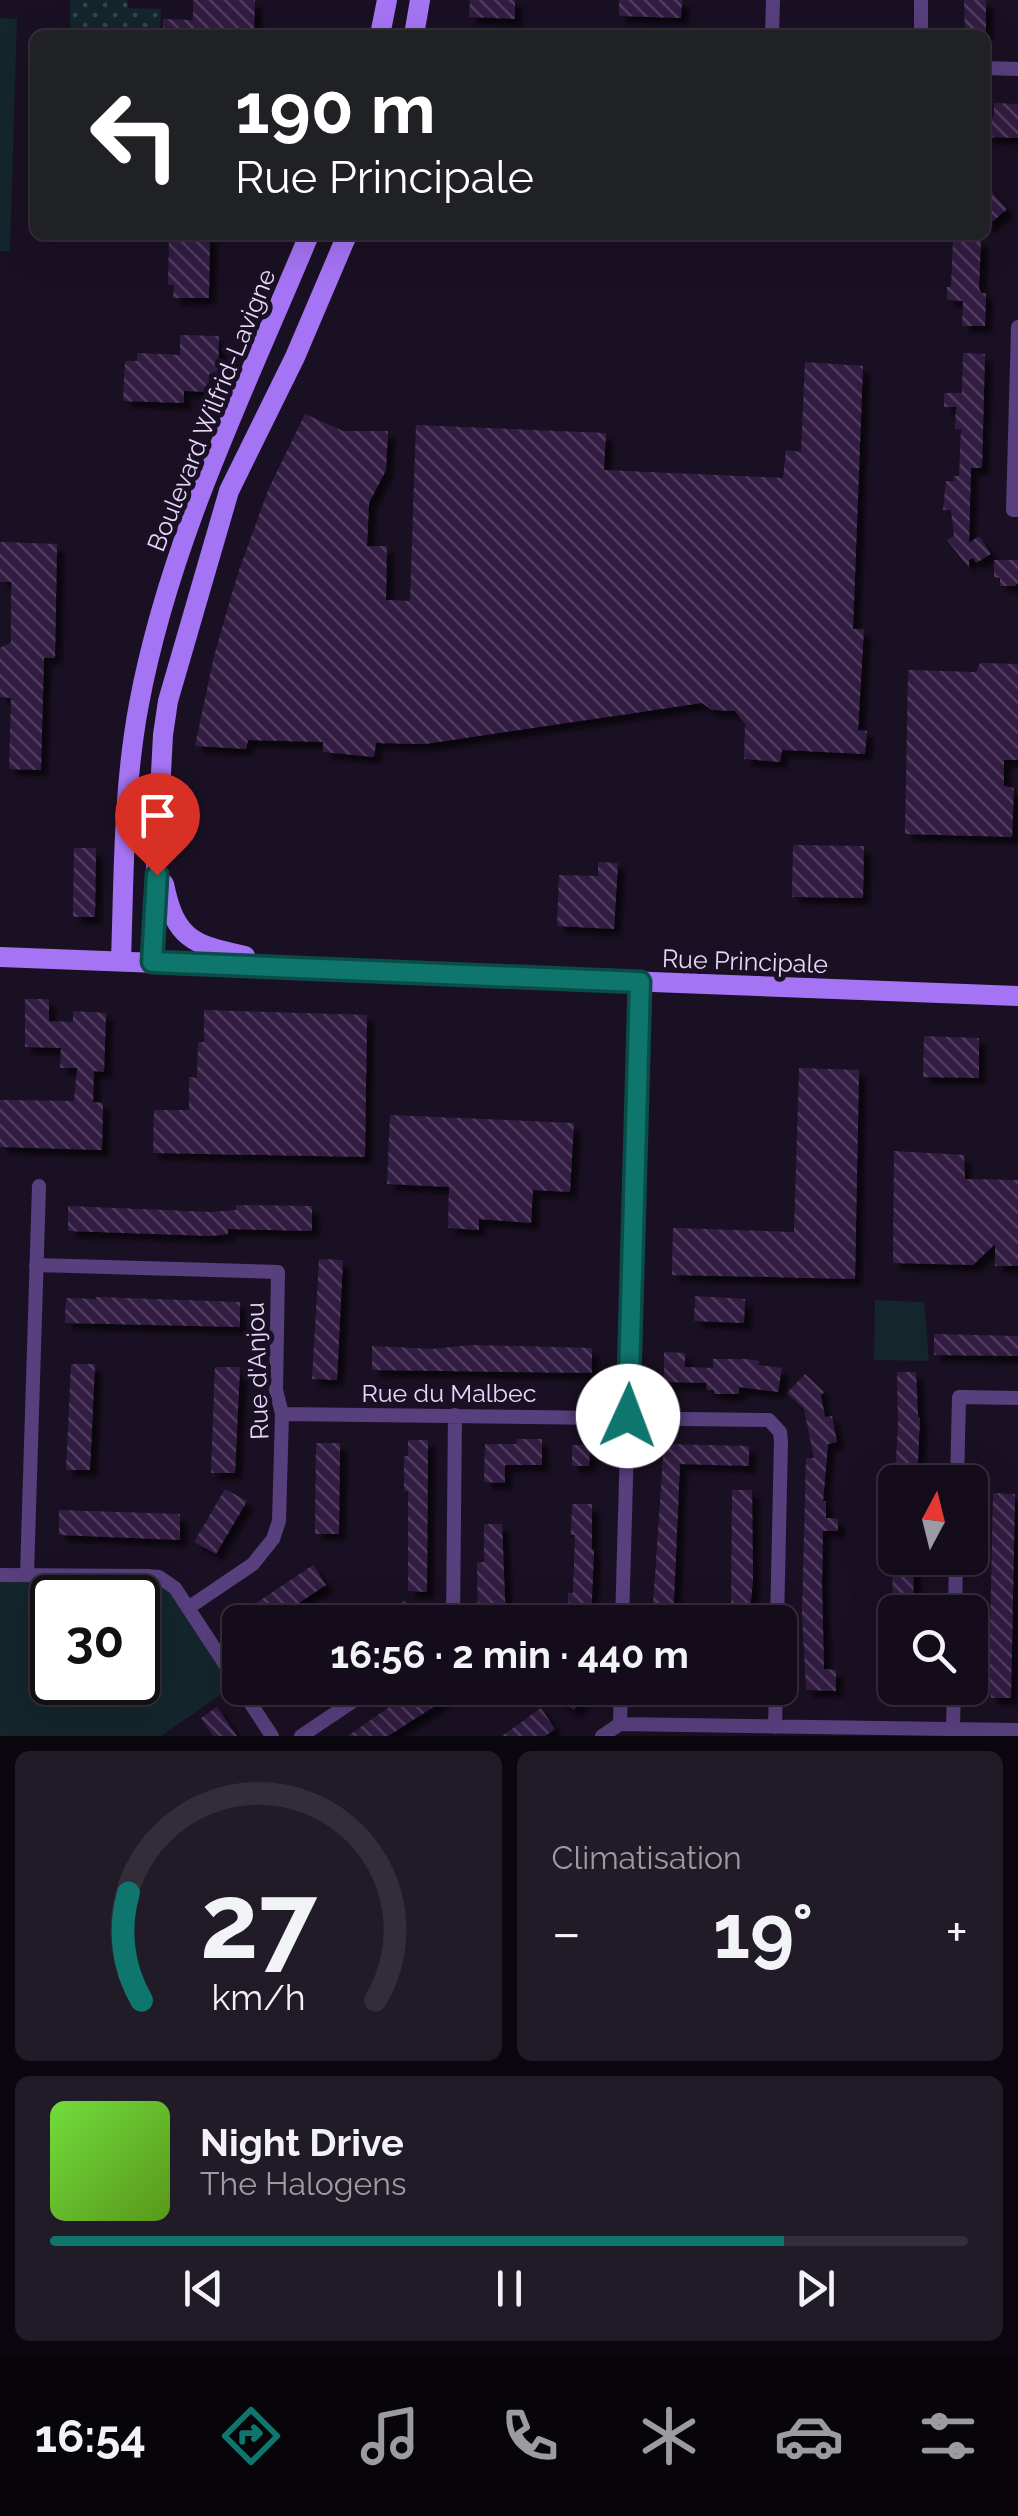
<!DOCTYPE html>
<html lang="fr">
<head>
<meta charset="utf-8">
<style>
	:root { --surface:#140c1a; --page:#211a27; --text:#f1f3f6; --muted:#9d9ba2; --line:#332c39; --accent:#0f766e }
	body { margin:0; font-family:Raleway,sans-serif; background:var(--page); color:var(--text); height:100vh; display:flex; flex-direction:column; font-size:38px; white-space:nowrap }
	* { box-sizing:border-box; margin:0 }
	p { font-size:32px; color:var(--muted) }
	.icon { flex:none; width:55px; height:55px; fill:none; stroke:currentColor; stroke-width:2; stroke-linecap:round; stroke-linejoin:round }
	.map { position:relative; height:1736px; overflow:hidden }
	.details { display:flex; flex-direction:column; gap:15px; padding:15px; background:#0b070e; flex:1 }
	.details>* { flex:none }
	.banner { position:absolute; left:30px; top:30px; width:960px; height:210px; border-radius:15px; box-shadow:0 10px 40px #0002,0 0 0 2px var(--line); background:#202124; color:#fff; overflow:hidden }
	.needle { width:65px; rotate:7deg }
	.buttons { position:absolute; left:878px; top:1465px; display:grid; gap:20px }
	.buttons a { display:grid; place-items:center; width:110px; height:110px; border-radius:15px; background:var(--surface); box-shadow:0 10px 40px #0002,0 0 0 2px var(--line); font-size:50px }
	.speed { position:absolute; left:30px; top:1575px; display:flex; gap:20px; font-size:50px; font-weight:700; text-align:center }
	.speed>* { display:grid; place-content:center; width:130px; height:130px; border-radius:50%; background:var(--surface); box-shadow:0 10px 40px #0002,0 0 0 2px var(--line); line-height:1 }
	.speed .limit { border:5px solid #111; border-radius:15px; background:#fff; color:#111 }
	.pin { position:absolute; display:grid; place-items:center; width:85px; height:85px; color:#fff; margin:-102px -42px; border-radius:50% 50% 50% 0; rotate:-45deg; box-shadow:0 0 10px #0007 }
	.pin .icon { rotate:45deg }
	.me { position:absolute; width:110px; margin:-55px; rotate:2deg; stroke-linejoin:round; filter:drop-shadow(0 0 8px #0008) }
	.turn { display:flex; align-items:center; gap:35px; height:210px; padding:0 40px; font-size:45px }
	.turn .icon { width:130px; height:130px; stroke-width:2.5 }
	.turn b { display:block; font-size:70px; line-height:85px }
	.big { font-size:75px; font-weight:700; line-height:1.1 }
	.details .widget { flex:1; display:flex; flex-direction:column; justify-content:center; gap:15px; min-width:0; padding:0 35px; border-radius:15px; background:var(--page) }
	.details .dial { align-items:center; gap:0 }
	.dial svg { height:260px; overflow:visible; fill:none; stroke:var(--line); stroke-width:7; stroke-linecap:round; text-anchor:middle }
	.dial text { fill:var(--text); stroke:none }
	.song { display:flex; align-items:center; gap:30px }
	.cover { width:120px; height:120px; border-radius:15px; background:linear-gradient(135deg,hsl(100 70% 55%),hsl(90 70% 35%)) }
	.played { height:10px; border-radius:5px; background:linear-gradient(90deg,var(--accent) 80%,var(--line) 80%) }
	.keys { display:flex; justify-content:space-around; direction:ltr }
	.heat { display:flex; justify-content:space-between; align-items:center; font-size:55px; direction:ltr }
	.details .tiles { flex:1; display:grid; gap:15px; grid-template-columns:1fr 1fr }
	.widget:last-child { grid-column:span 2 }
	.trip { position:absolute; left:222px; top:1605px; width:575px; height:100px; border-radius:15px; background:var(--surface); box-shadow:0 10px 40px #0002,0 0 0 2px var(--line); font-weight:700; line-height:100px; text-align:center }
	.menu { display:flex; height:160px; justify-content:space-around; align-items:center; background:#08050a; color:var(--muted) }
	.menu .icon { width:70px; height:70px }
	.menu .on { color:var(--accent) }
	.menu b { font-size:45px; color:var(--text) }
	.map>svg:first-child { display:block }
	.green { fill:#14252c; fill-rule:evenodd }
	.garden { fill:url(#garden-dots) }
	.building { fill:url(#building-back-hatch); filter:url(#shadow) }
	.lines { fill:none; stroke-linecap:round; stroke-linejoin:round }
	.street { stroke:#583f7e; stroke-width:14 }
	.secondary { stroke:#a574f4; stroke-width:20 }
	.route-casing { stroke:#0a4d48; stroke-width:25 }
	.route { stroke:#0f766e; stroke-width:18 }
	.labels { text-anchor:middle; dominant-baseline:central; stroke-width:10; stroke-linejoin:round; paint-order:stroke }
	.street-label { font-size:25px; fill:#e7d6fc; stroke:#1a1023 }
</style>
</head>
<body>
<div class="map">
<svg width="1018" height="1736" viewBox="0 0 1018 1736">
	<defs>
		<pattern id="garden-dots" width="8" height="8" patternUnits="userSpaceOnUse" patternTransform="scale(2.5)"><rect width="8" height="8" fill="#14252c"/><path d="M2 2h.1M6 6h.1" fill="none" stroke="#36444c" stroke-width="1.8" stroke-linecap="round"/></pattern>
		<pattern id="building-back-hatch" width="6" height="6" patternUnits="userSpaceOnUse" patternTransform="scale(2.5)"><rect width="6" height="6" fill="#321e42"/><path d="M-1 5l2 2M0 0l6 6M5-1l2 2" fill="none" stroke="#503e5e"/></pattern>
		<filter id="shadow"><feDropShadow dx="7" dy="7" stdDeviation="2.5" flood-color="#0009"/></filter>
	</defs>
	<rect width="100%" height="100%" fill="#1a1023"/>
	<path class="green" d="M0 18 17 19 10 252 0 251Z
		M875 1300 924 1302 929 1361 874 1360Z
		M0 1575 159 1577 236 1684 161 1736H0ZM52 1598H138V1682H52Z"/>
	<path class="garden" d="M70 0H127L128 8 161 9 160 35H70Z"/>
	<path class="building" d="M193 0H255L254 35H163V19L193 20Z
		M470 0H515V19L469 17Z
		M619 0H682L681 18 619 16Z
		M964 0H986V35H965Z
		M994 103 1018 104V138L985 137V117H994Z
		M985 184 1007 209 985 228Z
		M169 235H210L209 298H173L174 285H168Z
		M953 239 981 240 979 288 981 293H986L985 326H962L963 301 947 300V287H951Z
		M180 335 219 336 218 374H209V392L184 391V403L123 401 125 361H137V353L180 355Z
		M963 353 985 354 982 468H971L969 543 979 536 991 554 976 563 973 558 969 560V568L947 540 954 536 951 510H943L946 481H954V476H959L961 429H955L956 407H944V393H962Z
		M805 362 863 366 853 629H864L858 730 867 731 865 754 782 750 780 762 744 759 745 724 735 711 712 710 702 703 425 744 376 743 374 757 323 752V742L248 740 246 749 195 746 214 656 238 573 269 488 305 414 343 431H388L386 470 369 503 367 546H387L386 600 410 601 416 425 606 433 604 470 783 478 786 450 801 452Z
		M0 542 57 544 55 658H44L41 770 9 769 11 698 0 697V648L11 642V582H0Z
		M994 560H1018V583L1015 586H1000V578L994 577Z
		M980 663 1018 664V760H1004V786L1014 788 1012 837 905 834 908 670 976 672Z
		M793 845 864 846 863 898 792 897Z
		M74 848H96L95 917H73Z
		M598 862 618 863 614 929 557 926 559 875 598 876Z
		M25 999H49V1021L73 1022V1011L106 1013 104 1072 94 1071 93 1102 103 1103 102 1150 0 1147V1100L74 1101 77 1068H60L61 1048 25 1047Z
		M204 1010 367 1015 365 1157 153 1153 154 1110H189V1077L197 1078 198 1042H204Z
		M924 1036 979 1038V1078L923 1077Z
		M799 1068 859 1070 855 1279 672 1275 673 1228 794 1232Z
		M390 1115 574 1123 570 1192 533 1190 531 1223 479 1219V1230L448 1228 449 1187 387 1184Z
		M894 1151 964 1155 965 1179 1018 1180V1266H995V1244L973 1265 893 1263Z
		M236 1205 312 1206V1231L228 1229V1234L212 1236 68 1231V1206L212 1212 236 1210Z
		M319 1259 343 1260 337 1380 312 1379Z
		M695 1296 745 1299 744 1323 694 1321Z
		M96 1297 240 1302V1327L65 1323 66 1298 96 1299Z
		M934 1334 1018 1336V1356L934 1355Z
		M471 1345 592 1348V1373L372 1370V1346L432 1349Z
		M664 1352 685 1353V1367L713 1368V1359H748L759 1361 758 1365 782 1368 778 1392 739 1387V1394H714V1390H707L706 1383 664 1382Z
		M71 1364H95L90 1470H66Z
		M215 1367H240L235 1473H211Z
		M897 1372H916L918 1417H920L917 1482H898V1477H895L898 1425Z
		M805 1374 824 1392 821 1395 825 1417 832 1416 837 1442 828 1444 823 1501H826V1518L838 1519V1531H823L822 1584 824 1669 836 1670V1691L806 1690 802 1615 806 1458H814L804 1409 787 1393Z
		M517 1439H542V1465H505V1483L484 1482 485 1444H517Z
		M408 1440H428L427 1592 408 1591V1491H404V1456H408Z
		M316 1443H340L339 1534H315Z
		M664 1444 749 1446V1466L680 1464 673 1622H656V1605H653Z
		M572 1445H590L589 1466H572Z
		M225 1489 247 1501 216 1554 194 1542Z
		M732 1490H752L753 1579 749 1622H731Z
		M993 1493 1015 1494 1011 1698H991L989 1687Z
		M572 1504H592V1549L594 1550 591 1622H568V1593H573L575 1535H571Z
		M59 1510 180 1514V1540L59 1535Z
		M484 1524H502L506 1622H478L477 1562H484Z
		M893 1558 914 1559 913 1612H892Z
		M313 1565 326 1585 276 1618 279 1622H228Z
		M404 1600 421 1611 413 1622H389Z
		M416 1688H463L388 1736H348Z
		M564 1688H577L586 1693 574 1710 556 1699Z
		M217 1707 237 1736H213L201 1718Z
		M541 1708 555 1729 545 1736H502Z"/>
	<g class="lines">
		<path class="street" d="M772 35 773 0
			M921 35V0
			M985 68 1018 69
			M1018 327 1013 510H1018
			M36 1265 278 1272 276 1390 282 1414 279 1521 273 1539 253 1564 188 1608
			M282 1414 769 1420 780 1432 781 1442 777 1622
			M957 1482 959 1397 1018 1398
			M0 1575 147 1576 159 1577 175 1588 272 1736
			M27 1575 39 1186
			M955 1612 956 1558
			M453 1622 455 1415
			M622 1622 640 982
			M620 1724 621 1688
			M775 1727 776 1688
			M953 1729 954 1688
			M301 1736 373 1688
			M602 1736 620 1724 1018 1730"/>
		<path class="secondary" d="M380 35 387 0
			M414 35 420 0
			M164 884C175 939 193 945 245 956
			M0 957 1018 996
			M121 960C124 874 123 789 139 704 170 539 245 389 309 235
			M151 962 163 735 168 701 229 491 295 357 347 235"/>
	</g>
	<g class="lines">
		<defs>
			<path id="route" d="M157 875 152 962 640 982 628 1416"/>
		</defs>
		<use href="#route" class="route-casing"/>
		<use href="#route" class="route"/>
	</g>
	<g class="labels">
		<g class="street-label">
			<text transform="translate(211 410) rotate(-68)">Boulevard Wilfrid-Lavigne</text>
			<text transform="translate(745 961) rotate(2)">Rue Principale</text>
			<text transform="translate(257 1371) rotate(-92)">Rue d'Anjou</text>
			<text x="449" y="1393">Rue du Malbec</text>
		</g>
	</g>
</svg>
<div class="buttons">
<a><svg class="needle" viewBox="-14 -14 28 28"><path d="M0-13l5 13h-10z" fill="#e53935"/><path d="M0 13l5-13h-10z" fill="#9d9ba2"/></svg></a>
<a><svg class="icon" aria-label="search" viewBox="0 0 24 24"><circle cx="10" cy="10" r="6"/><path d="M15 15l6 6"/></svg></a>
</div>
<div class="speed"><div class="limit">30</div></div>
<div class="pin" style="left:157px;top:875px;background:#d93025"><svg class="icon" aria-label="arrive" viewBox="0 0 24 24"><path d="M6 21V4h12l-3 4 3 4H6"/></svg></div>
<svg class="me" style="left:628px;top:1416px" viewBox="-20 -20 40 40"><circle r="19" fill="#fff"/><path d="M0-13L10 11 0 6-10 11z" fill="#0f766e"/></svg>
<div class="trip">16:56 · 2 min · 440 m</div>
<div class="banner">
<div class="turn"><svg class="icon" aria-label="left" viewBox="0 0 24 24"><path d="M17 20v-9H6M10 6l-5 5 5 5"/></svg><div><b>190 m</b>Rue Principale</div></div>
</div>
</div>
<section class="details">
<div class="tiles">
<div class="widget dial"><svg viewBox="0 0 100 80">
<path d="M14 69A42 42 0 1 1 86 69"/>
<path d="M14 69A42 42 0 0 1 10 36" stroke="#0f766e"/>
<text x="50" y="56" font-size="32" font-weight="700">27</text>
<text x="50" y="72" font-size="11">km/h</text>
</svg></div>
<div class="widget"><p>Climatisation</p>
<div class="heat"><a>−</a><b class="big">19°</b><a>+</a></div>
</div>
<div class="widget">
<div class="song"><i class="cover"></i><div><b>Night Drive</b><p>The Halogens</p></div></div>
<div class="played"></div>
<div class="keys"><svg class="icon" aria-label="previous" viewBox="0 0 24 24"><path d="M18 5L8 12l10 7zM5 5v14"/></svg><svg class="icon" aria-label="pause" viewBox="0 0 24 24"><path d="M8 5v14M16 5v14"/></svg><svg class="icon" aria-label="next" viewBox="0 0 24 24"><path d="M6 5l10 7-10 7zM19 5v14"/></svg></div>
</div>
</div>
</section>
<nav class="menu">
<b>16:54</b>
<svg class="icon on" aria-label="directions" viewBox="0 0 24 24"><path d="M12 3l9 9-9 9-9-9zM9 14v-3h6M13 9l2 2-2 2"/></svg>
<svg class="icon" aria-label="music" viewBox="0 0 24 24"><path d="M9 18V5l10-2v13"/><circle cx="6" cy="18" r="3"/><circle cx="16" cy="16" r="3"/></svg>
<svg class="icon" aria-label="phone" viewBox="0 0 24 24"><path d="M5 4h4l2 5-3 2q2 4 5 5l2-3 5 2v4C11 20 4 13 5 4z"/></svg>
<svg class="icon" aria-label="climate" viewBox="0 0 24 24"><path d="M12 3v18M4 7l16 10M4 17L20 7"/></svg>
<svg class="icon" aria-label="car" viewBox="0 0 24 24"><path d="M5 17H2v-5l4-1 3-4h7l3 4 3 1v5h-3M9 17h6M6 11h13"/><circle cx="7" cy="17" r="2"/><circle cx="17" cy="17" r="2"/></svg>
<svg class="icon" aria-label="filters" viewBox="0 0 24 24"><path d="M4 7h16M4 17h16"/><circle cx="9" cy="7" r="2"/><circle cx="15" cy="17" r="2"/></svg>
</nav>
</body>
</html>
